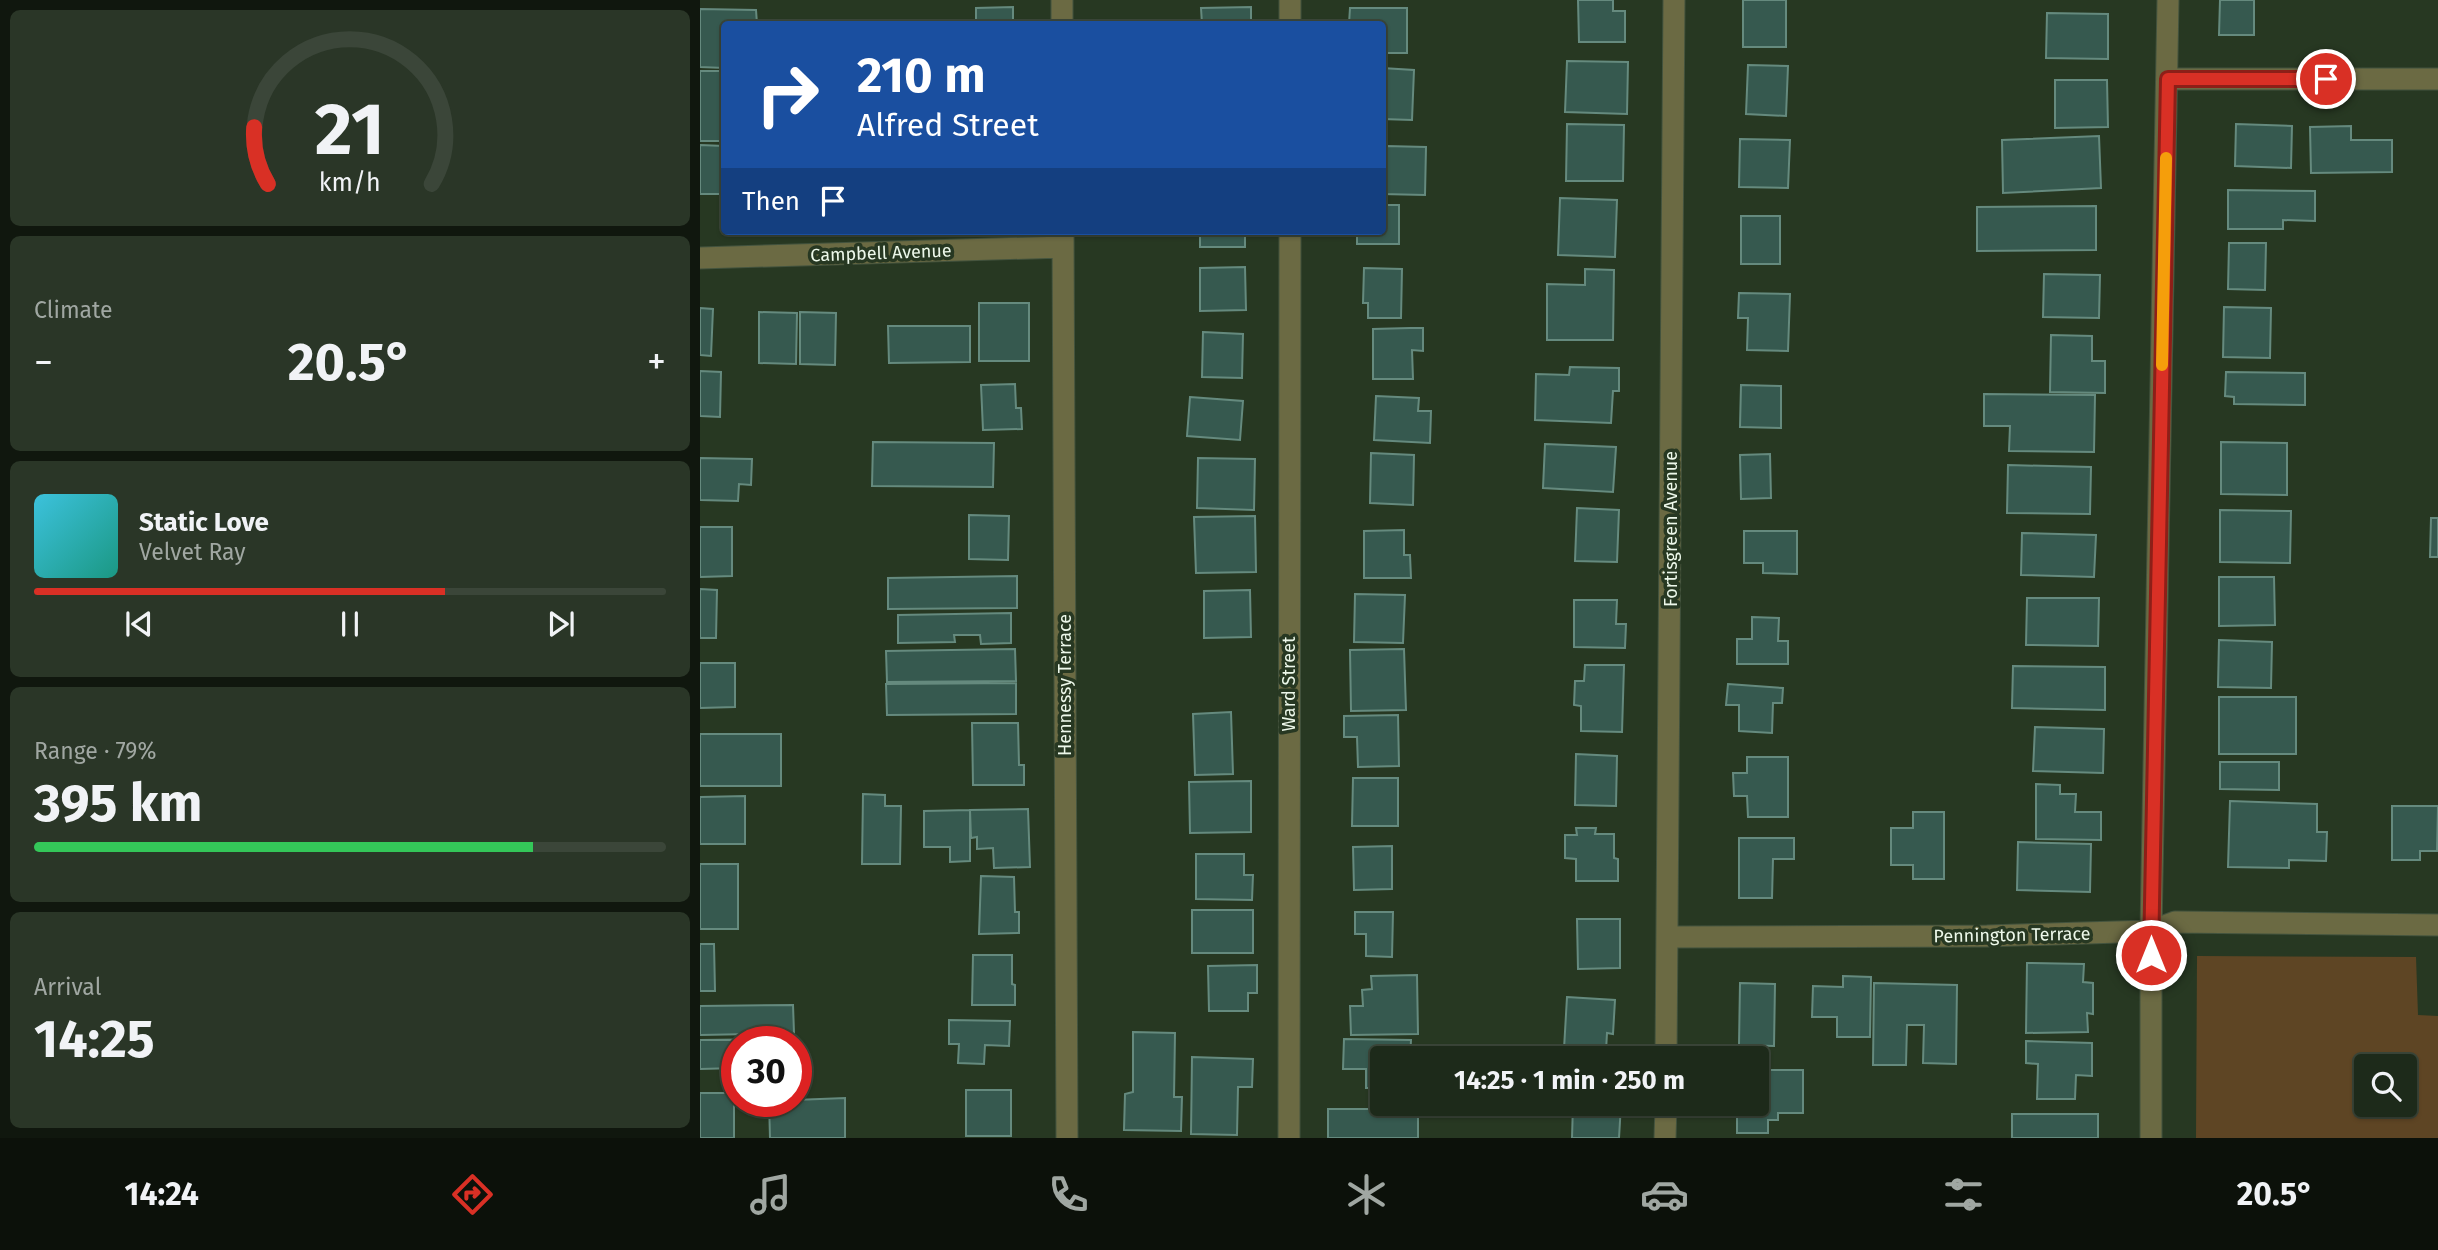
<!DOCTYPE html>
<html lang="en">
<head>
<meta charset="utf-8">
<style>
	:root { --surface:#1d2a1a; --page:#2a3627; --text:#f1f3f6; --muted:#a0a7a2; --line:#3b4639; --accent:#d93025 }
	body { margin:0; font-family:"Fira Sans",sans-serif; background:var(--page); color:var(--text); height:100vh; display:flex; flex-direction:column; font-size:26px; white-space:nowrap }
	* { box-sizing:border-box; margin:0 }
	p { font-size:23px; color:var(--muted) }
	.icon { flex:none; width:38px; height:38px; fill:none; stroke:currentColor; stroke-width:2; stroke-linecap:round; stroke-linejoin:round }
	.map { position:relative; flex:1; overflow:hidden }
	.drawer { display:flex; flex-direction:column; gap:10px; padding:10px; background:#10170e; width:700px }
	.drawer>* { flex:none }
	.guide { position:absolute; left:21px; top:21px; width:665px; height:214px; border-radius:7px; box-shadow:0 2px 5px #0004,0 0 0 2px var(--line); background:#1a4fa0; color:#fff; overflow:hidden }
	.buttons { position:absolute; left:1654px; top:1054px; display:grid; gap:14px }
	.buttons a { display:grid; place-items:center; width:63px; height:63px; border-radius:7px; background:var(--surface); box-shadow:0 2px 5px #0004,0 0 0 2px var(--line); font-size:35px }
	.speed { position:absolute; left:21px; top:1026px; display:flex; gap:14px; font-size:35px; font-weight:700; text-align:center }
	.speed>* { display:grid; place-content:center; width:91px; height:91px; border-radius:50%; background:var(--surface); box-shadow:0 2px 5px #0004,0 0 0 2px var(--line); line-height:1 }
	.speed .limit { border:10px solid #d22; background:#fff; color:#111 }
	.pin { position:absolute; display:grid; place-items:center; width:60px; height:60px; color:#fff; margin:-30px; border:4px solid #fff; border-radius:50%; box-shadow:0 2px 7px #0007 }
	.me { position:absolute; width:77px; margin:-38px; rotate:0deg; stroke-linejoin:round; filter:drop-shadow(0 0 5px #0008) }
	.turn { display:flex; align-items:center; gap:24px; height:147px; padding:0 21px; font-size:32px }
	.turn .icon { width:91px; height:91px; stroke-width:2.5 }
	.turn b { display:block; font-size:49px; line-height:60px }
	.then { display:flex; align-items:center; height:66px; padding:0 21px; background:#0003; gap:14px; font-size:26px }
	.big { font-size:52px; font-weight:700; line-height:1.1 }
	.drawer .tile { flex:1; display:flex; flex-direction:column; justify-content:center; gap:10px; min-width:0; padding:0 24px; border-radius:10px; background:var(--page) }
	.drawer .dial { align-items:center; gap:0 }
	.dial svg { height:182px; overflow:visible; fill:none; stroke:var(--line); stroke-width:7; stroke-linecap:round; text-anchor:middle }
	.dial text { fill:var(--text); stroke:none }
	.song { display:flex; align-items:center; gap:21px }
	.cover { width:84px; height:84px; border-radius:10px; background:linear-gradient(135deg,hsl(190 70% 55%),hsl(170 70% 35%)) }
	.played { height:7px; border-radius:4px; background:linear-gradient(90deg,var(--accent) 65%,var(--line) 65%) }
	.keys { display:flex; justify-content:space-around; direction:ltr }
	.heat { display:flex; justify-content:space-between; align-items:center; font-size:38px; direction:ltr }
	.charge { height:10px; border-radius:5px; background:linear-gradient(90deg,#34c759 79%,var(--line) 0) }
	.trip { position:absolute; left:670px; top:1046px; width:399px; height:70px; border-radius:7px; background:var(--surface); box-shadow:0 2px 5px #0004,0 0 0 2px var(--line); font-weight:700; line-height:70px; text-align:center }
	.menu { display:flex; height:112px; justify-content:space-around; align-items:center; background:#0c110a; color:var(--muted) }
	.menu .icon { width:49px; height:49px }
	.menu .active { color:var(--accent) }
	.menu b { font-size:32px; color:var(--text) }
	main { display:flex; flex:1; min-height:0 }
	.map>svg:first-child { display:block }
	.green { fill:#5e4524; fill-rule:evenodd }
	.building { fill:#36594f; stroke:#658a7e; stroke-width:2 }
	.lines { fill:none; stroke-linecap:round; stroke-linejoin:round }
	.minor-casing { stroke:#43533e; stroke-width:23 }
	.minor { stroke:#6b6a43; stroke-width:21 }
	.route-casing { stroke:#8d1f18; stroke-width:18 }
	.route { stroke:#d93025; stroke-width:12 }
	.slow { stroke:#f59e0b; stroke-width:12 }
	.labels { text-anchor:middle; dominant-baseline:central; stroke-width:7; stroke-linejoin:round; paint-order:stroke }
	.street-label { font-size:18px; fill:#edf8ea; stroke:#273822 }
</style>
</head>
<body>
<main>
<section class="drawer">
<div class="tile dial"><svg viewBox="0 0 100 80">
<path d="M14 69A42 42 0 1 1 86 69"/>
<path d="M14 69A42 42 0 0 1 8 44" stroke="#d93025"/>
<text x="50" y="56" font-size="32" font-weight="700">21</text>
<text x="50" y="72" font-size="11">km/h</text>
</svg></div>
<div class="tile"><p>Climate</p>
<div class="heat"><a>−</a><b class="big">20.5°</b><a>+</a></div>
</div>
<div class="tile">
<div class="song"><i class="cover"></i><div><b>Static Love</b><p>Velvet Ray</p></div></div>
<div class="played"></div>
<div class="keys"><svg class="icon" aria-label="previous" viewBox="0 0 24 24"><path d="M18 5L8 12l10 7zM5 5v14"/></svg><svg class="icon" aria-label="pause" viewBox="0 0 24 24"><path d="M8 5v14M16 5v14"/></svg><svg class="icon" aria-label="next" viewBox="0 0 24 24"><path d="M6 5l10 7-10 7zM19 5v14"/></svg></div>
</div>
<div class="tile"><p>Range · 79%</p><b class="big">395 km</b><div class="charge"></div></div>
<div class="tile"><p>Arrival</p><b class="big">14:25</b></div>
</section>
<div class="map">
<svg width="1738" height="1138" viewBox="0 0 1738 1138">
	<rect width="100%" height="100%" fill="#273822"/>
	<path class="green" d="M1497 956 1716 957 1718 1015 1738 1016V1138H1496ZM1666 1066H1704V1104H1666Z"/>
	<path class="building" d="M878 0H913V11H925V42H879Z
		M1043 0H1086V47H1043Z
		M1520 0H1554V35H1519Z
		M313 7V24H276V8Z
		M551 7V24H502L501 8Z
		M650 8H707V53H682V24H649Z
		M0 9 56 10 57 24H24V68L0 67Z
		M1347 13 1408 14V59L1346 58Z
		M867 61 928 62 927 114 865 112Z
		M1048 65 1088 66 1086 116 1046 114Z
		M682 68 714 70 712 120 682 119Z
		M0 71H24V141H0Z
		M1355 80H1407L1408 127 1355 128Z
		M867 124 924 125 923 181H866Z
		M1536 124 1592 126 1591 168 1535 166Z
		M1651 126V140H1692V172L1611 173 1610 127Z
		M1399 136 1401 188 1303 193 1302 140Z
		M1040 139 1090 140 1088 188 1039 187Z
		M0 145 24 146V194H0Z
		M686 146 726 147 725 195 682 194V168H686Z
		M1528 190 1615 191V221L1583 220V229H1528Z
		M860 198 917 200 915 257 858 255Z
		M682 205H699V244H657V231H682Z
		M1396 206V250L1277 251V207Z
		M1041 216H1080V264H1041Z
		M500 231H545V247H500Z
		M1529 243H1566L1565 290 1528 289Z
		M545 267 546 310 500 311V268Z
		M664 268 702 269 701 318H668V303H663Z
		M885 269 914 270 913 340H847V284L885 285Z
		M1344 274 1400 275 1399 318 1343 317Z
		M1039 293 1090 294 1088 351 1047 350 1048 318H1038Z
		M279 303H329V361H279Z
		M1524 307 1571 308 1570 358 1523 357Z
		M0 308 13 309 11 356 0 355Z
		M59 312 97 313 96 364 59 363Z
		M100 312 136 313 135 365 100 364Z
		M188 326H270V362L189 363Z
		M710 328H723V351L712 350 713 379H673V329Z
		M503 332 543 334 542 378 502 377Z
		M1351 335 1392 336V361H1405V393L1350 392Z
		M870 367 919 368V391H913L911 423 835 420 836 374 869 375Z
		M0 371 21 372 20 417 0 416Z
		M1526 372 1605 373V405L1534 404V397L1525 396Z
		M315 384 316 408H321L322 429 283 430 281 385Z
		M1041 385 1081 386V428L1040 427Z
		M1284 394 1395 395 1394 452 1309 451 1310 426H1284Z
		M676 396 719 398 718 411H731L730 443 674 440Z
		M490 397 543 401 540 440 487 436Z
		M173 442 294 443 293 487 172 486Z
		M1521 442 1587 443V495L1521 494Z
		M845 444 916 447 913 492 843 488Z
		M671 453 714 455 713 505 670 503Z
		M1070 454 1071 498 1041 499 1040 455Z
		M0 458 52 459 51 485 39 484 38 501 0 500Z
		M498 458 555 459 554 510 497 508Z
		M1308 465 1391 467 1390 514 1307 513Z
		M877 508 919 510 917 562 875 561Z
		M1520 510 1591 511 1590 563 1520 562Z
		M269 515 309 516 308 560 269 559Z
		M555 516 556 572 496 573 494 517Z
		M1731 518H1738V557H1730Z
		M0 527H32V576L0 577Z
		M704 530V555H710L711 578H664V531Z
		M1044 531H1097V574L1063 573V563H1044Z
		M1322 533 1396 535 1394 577 1321 575Z
		M317 576V608L188 609V578Z
		M1519 577H1574L1575 625 1519 626Z
		M0 589 17 590 16 638H0Z
		M550 590 551 637 504 638V591Z
		M655 594 705 595 703 643 654 642Z
		M1327 598H1399L1398 646 1326 645Z
		M874 600H917L916 624H926L925 648 874 647Z
		M311 613V643L281 644 280 635H254L255 642 198 643V615Z
		M1052 617 1079 618 1078 641H1088V664H1037V639H1052Z
		M1519 640 1572 642 1571 688 1518 687Z
		M315 649 316 681 187 682 186 651Z
		M704 649 706 710 651 711 650 650Z
		M0 663H35V707L0 708Z
		M885 665H924L922 732 881 731V706L874 705 875 681H884Z
		M1313 666 1405 667V710L1312 708Z
		M316 683V714L187 715 186 684Z
		M1028 684 1083 688 1082 703H1073L1072 733 1039 731V705H1026Z
		M1519 697H1596V754H1519Z
		M531 712 533 774 495 775 493 714Z
		M698 715 699 766 658 767 657 737H644V716Z
		M272 723H318L319 765H324V785H273Z
		M1335 727 1404 729 1403 773 1333 771Z
		M0 734H81V786H0Z
		M876 754 917 756 916 806 875 805Z
		M1047 757H1088V817H1048L1047 796H1034L1033 773H1047Z
		M1520 762H1579V790L1520 789Z
		M653 778H698V826H652Z
		M551 781V832L490 833 489 782Z
		M1336 784 1360 785V794H1376L1375 812H1401V840L1336 839Z
		M163 794 185 795V806H201L200 864H162Z
		M45 796V844H0V797Z
		M1530 801 1617 804V832H1627L1626 861 1589 860V868L1528 867Z
		M1692 806H1738L1737 851H1720V860H1692Z
		M328 809 330 867 294 868 293 848 277 849V837L271 838 270 810Z
		M270 810V861L250 862V847H224V811Z
		M1213 812H1244V879H1213V865H1191V828H1213Z
		M876 828H896L895 834H914V858L918 859V881H876V859L865 858V835H877Z
		M1039 838H1094V859H1073L1072 898H1039Z
		M1318 842 1391 844 1390 892 1317 890Z
		M692 846V889L654 890 653 847Z
		M496 854H544V875H553L552 900 496 899Z
		M0 864H38V929H0Z
		M281 876 314 877 315 912H319V933L279 934Z
		M492 910H553V953H492Z
		M655 912H693L692 957 666 956V934H655Z
		M877 919H920V968L878 969Z
		M0 944H14L15 991H0Z
		M273 955H312V984L315 985V1005H272Z
		M1327 963 1384 964 1383 982 1393 983V1014L1387 1013 1388 1032 1326 1033Z
		M557 965V993H548V1011H509L508 966Z
		M717 975 718 1034 651 1035 650 1006H663L662 990 672 989 671 976Z
		M1143 976 1171 977 1170 1037H1137V1017H1112L1113 986 1143 987Z
		M1040 983 1075 984 1074 1046 1039 1045Z
		M1174 983 1257 985 1256 1064 1223 1063 1224 1025H1207L1206 1065H1173Z
		M867 997 915 1000 913 1034 907 1033 906 1051 864 1049Z
		M93 1005 94 1033 0 1035V1006Z
		M249 1020 310 1021 309 1046 285 1045 284 1064 258 1063 259 1044H249Z
		M433 1032 475 1033 474 1097H482L481 1131 424 1130 425 1094 433 1092Z
		M93 1039 94 1041H37V1068L0 1069V1040Z
		M644 1039 711 1040 710 1059H682V1088H666V1069H643Z
		M1326 1041 1392 1043V1076L1376 1075 1375 1099H1337L1338 1064 1326 1063Z
		M492 1057 553 1059 552 1087H538L537 1135 491 1134Z
		M1057 1070H1103V1113H1078V1120H1068V1133H1037V1104H1057Z
		M266 1090H311V1136H266Z
		M0 1093H34V1138H0Z
		M145 1098V1138H70L69 1101Z
		M873 1104H921L919 1138H872Z
		M628 1109H718V1138H628Z
		M1312 1114H1398V1138H1312Z"/>
	<g class="lines">
		<defs>
			<path id="minor" d="M362 0V24
				M590 24V0
				M1468 79H1738
				M363 231 367 1138
				M0 258 363 247
				M968 937 1287 936 1451 931 1475 922 1738 925
				M966 1059 974 0
				M589 1138 590 231
				M965 1138 966 1104
				M1451 1138V931L1468 0"/>
		</defs>
		<use href="#minor" class="minor-casing"/>
		<use href="#minor" class="minor"/>
	</g>
	<g class="lines">
		<defs>
			<path id="route" d="M1451 955 1468 79H1626"/>
		</defs>
		<use href="#route" class="route-casing"/>
		<use href="#route" class="route"/>
		<path class="slow" d="M1462 365 1466 158"/>
	</g>
	<g class="labels">
		<g class="street-label">
			<text transform="translate(181 253) rotate(-2)">Campbell Avenue</text>
			<text transform="translate(971 529) rotate(-90)">Fortisgreen Avenue</text>
			<text transform="translate(589 684) rotate(-90)">Ward Street</text>
			<text transform="translate(365 685) rotate(-90)">Hennessy Terrace</text>
			<text transform="translate(1312 935) rotate(-1)">Pennington Terrace</text>
		</g>
	</g>
</svg>
<div class="buttons">
<a><svg class="icon" aria-label="search" viewBox="0 0 24 24"><circle cx="10" cy="10" r="6"/><path d="M15 15l6 6"/></svg></a>
</div>
<div class="speed"><div class="limit">30</div></div>
<div class="pin" style="left:1626px;top:79px;background:#d93025"><svg class="icon" aria-label="arrive" viewBox="0 0 24 24"><path d="M6 21V4h12l-3 4 3 4H6"/></svg></div>
<svg class="me" style="left:1451px;top:955px" viewBox="-20 -20 40 40"><circle r="17" fill="#d93025" stroke="#fff" stroke-width="3"/><path d="M0-11L8 9 0 5-8 9z" fill="#fff"/></svg>
<div class="trip">14:25 · 1 min · 250 m</div>
<div class="guide">
<div class="turn"><svg class="icon" aria-label="right" viewBox="0 0 24 24"><path d="M7 20v-9h11M14 6l5 5-5 5"/></svg><div><b>210 m</b>Alfred Street</div></div>
<div class="then">Then<svg class="icon" aria-label="arrive" viewBox="0 0 24 24"><path d="M6 21V4h12l-3 4 3 4H6"/></svg></div>
</div>
</div>
</main>
<nav class="menu">
<b>14:24</b>
<svg class="icon active" aria-label="directions" viewBox="0 0 24 24"><path d="M12 3l9 9-9 9-9-9zM9 14v-3h6M13 9l2 2-2 2"/></svg>
<svg class="icon" aria-label="music" viewBox="0 0 24 24"><path d="M9 18V5l10-2v13"/><circle cx="6" cy="18" r="3"/><circle cx="16" cy="16" r="3"/></svg>
<svg class="icon" aria-label="phone" viewBox="0 0 24 24"><path d="M5 4h4l2 5-3 2q2 4 5 5l2-3 5 2v4C11 20 4 13 5 4z"/></svg>
<svg class="icon" aria-label="climate" viewBox="0 0 24 24"><path d="M12 3v18M4 7l16 10M4 17L20 7"/></svg>
<svg class="icon" aria-label="car" viewBox="0 0 24 24"><path d="M5 17H2v-5l4-1 3-4h7l3 4 3 1v5h-3M9 17h6M6 11h13"/><circle cx="7" cy="17" r="2"/><circle cx="17" cy="17" r="2"/></svg>
<svg class="icon" aria-label="filters" viewBox="0 0 24 24"><path d="M4 7h16M4 17h16"/><circle cx="9" cy="7" r="2"/><circle cx="15" cy="17" r="2"/></svg>
<b>20.5°</b>
</nav>
</body>
</html>
